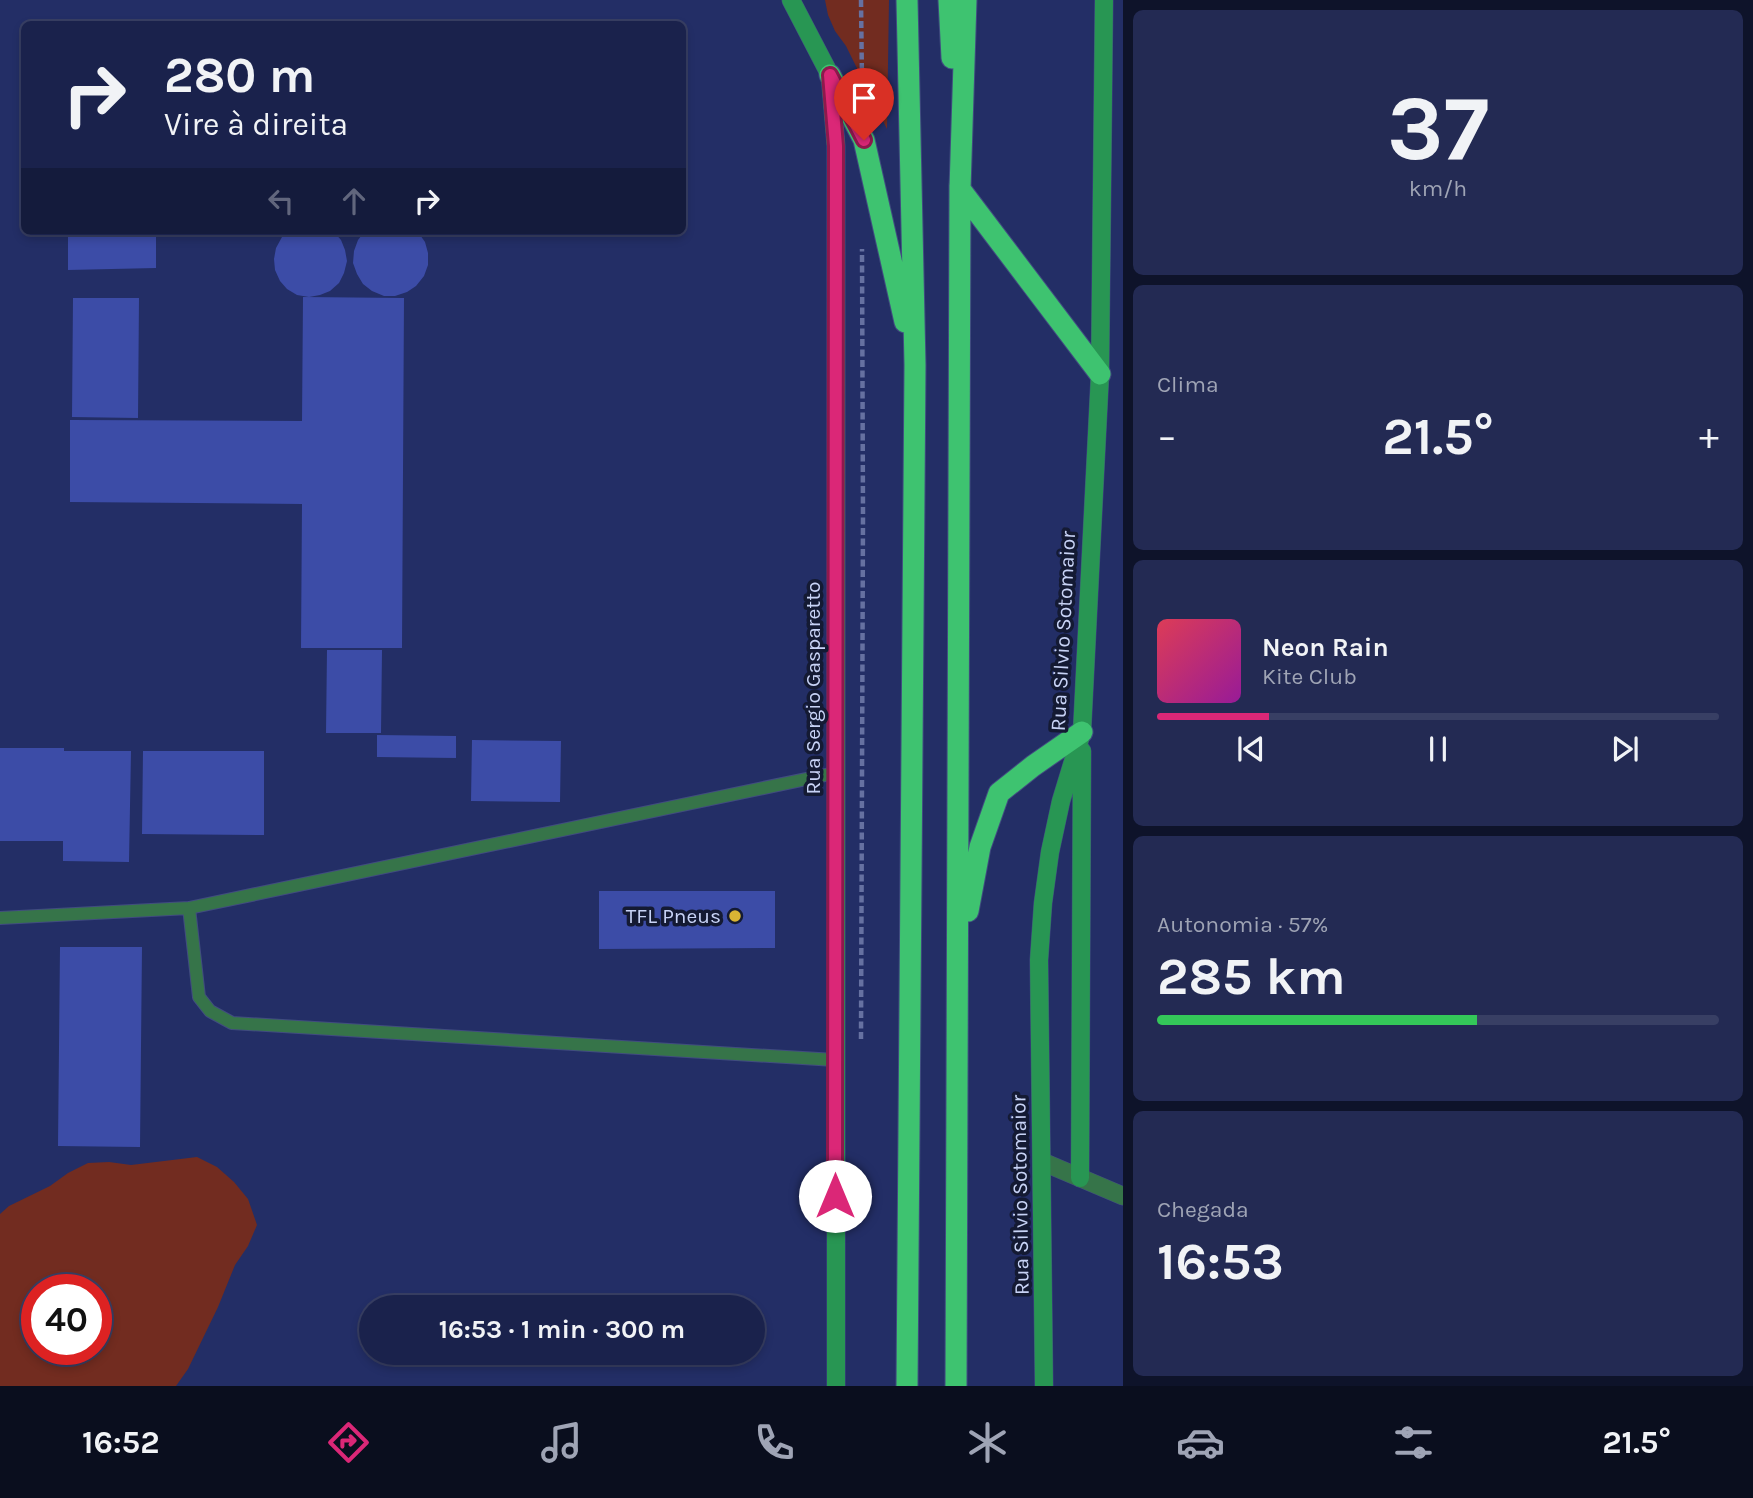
<!DOCTYPE html>
<html lang="pt">
<head>
<meta charset="utf-8">
<style>
	:root { --surface:#1a224c; --page:#232a53; --text:#f1f3f6; --muted:#9fa4b5; --line:#383f64; --accent:#db2777 }
	body { margin:0; font-family:Karla,sans-serif; background:var(--page); color:var(--text); height:100vh; display:flex; flex-direction:column; font-size:26px; white-space:nowrap }
	* { box-sizing:border-box; margin:0 }
	p { font-size:23px; color:var(--muted) }
	.icon { flex:none; width:38px; height:38px; fill:none; stroke:currentColor; stroke-width:2; stroke-linecap:round; stroke-linejoin:round }
	.map { position:relative; flex:1; overflow:hidden }
	.drawer { display:flex; flex-direction:column; gap:10px; padding:10px; background:#0e132a; width:630px }
	.drawer>* { flex:none }
	.top-card { position:absolute; left:21px; top:21px; width:665px; height:214px; border-radius:10px; box-shadow:0 4px 10px #0003,0 0 0 2px var(--line); background:#1a224c; color:var(--text); overflow:hidden }
	.speed { position:absolute; left:21px; top:1274px; display:flex; gap:14px; font-size:35px; font-weight:700; text-align:center }
	.speed>* { display:grid; place-content:center; width:91px; height:91px; border-radius:50%; background:var(--surface); box-shadow:0 4px 10px #0003,0 0 0 2px var(--line); line-height:1 }
	.speed .limit { border:10px solid #d22; background:#fff; color:#111 }
	.pin { position:absolute; display:grid; place-items:center; width:60px; height:60px; color:#fff; margin:-72px -30px; border-radius:50% 50% 50% 0; rotate:-45deg; box-shadow:0 0 7px #0007 }
	.pin .icon { rotate:45deg }
	.me { position:absolute; width:77px; margin:-38px; rotate:0deg; stroke-linejoin:round; filter:drop-shadow(0 0 5px #0008) }
	.turn { display:flex; align-items:center; gap:24px; height:147px; padding:0 28px; font-size:32px }
	.turn .icon { width:91px; height:91px; stroke-width:2.5 }
	.turn b { display:block; font-size:49px; line-height:60px }
	.lanes { display:flex; align-items:center; height:66px; padding:0 28px; background:#0003; justify-content:center; gap:35px; direction:ltr }
	.lanes .off { opacity:.35 }
	.big { font-size:52px; font-weight:700; line-height:1.1 }
	.drawer .tile { flex:1; display:flex; flex-direction:column; justify-content:center; gap:10px; min-width:0; padding:0 24px; border-radius:10px; background:var(--page) }
	.drawer .dial { align-items:center; gap:0 }
	.dial b { font-size:91px; line-height:1 }
	.song { display:flex; align-items:center; gap:21px }
	.cover { width:84px; height:84px; border-radius:10px; background:linear-gradient(135deg,hsl(350 70% 55%),hsl(300 70% 35%)) }
	.played { height:7px; border-radius:4px; background:linear-gradient(90deg,var(--accent) 20%,var(--line) 20%) }
	.keys { display:flex; justify-content:space-around; direction:ltr }
	.heat { display:flex; justify-content:space-between; align-items:center; font-size:38px; direction:ltr }
	.charge { height:10px; border-radius:5px; background:linear-gradient(90deg,#34c759 57%,var(--line) 0) }
	.trip { position:absolute; left:359px; top:1295px; width:406px; height:70px; border-radius:35px; background:var(--surface); box-shadow:0 4px 10px #0003,0 0 0 2px var(--line); font-weight:700; line-height:70px; text-align:center }
	.menu { display:flex; height:112px; justify-content:space-around; align-items:center; background:#0a0e1e; color:var(--muted) }
	.menu .icon { width:49px; height:49px }
	.menu .selected { color:var(--accent) }
	.menu b { font-size:32px; color:var(--text) }
	main { display:flex; flex:1; min-height:0 }
	.map>svg:first-child { display:block }
	.green { fill:#722c20; fill-rule:evenodd }
	.building { fill:#3c4ca7 }
	.lines { fill:none; stroke-linecap:round; stroke-linejoin:round }
	.lane-casing { stroke:#414c80; stroke-width:14 }
	.street-casing { stroke:#414c80; stroke-width:19 }
	.secondary-casing { stroke:#414c80; stroke-width:19 }
	.highway-casing { stroke:#414c80; stroke-width:23 }
	.path { stroke:#6671a1; stroke-width:4.5; stroke-dasharray:7 3.5; stroke-linecap:butt }
	.lane { stroke:#367449; stroke-width:12 }
	.street { stroke:#367449; stroke-width:18 }
	.secondary { stroke:#289653; stroke-width:18 }
	.highway { stroke:#3ec370; stroke-width:21 }
	.route-casing { stroke:#8e194d; stroke-width:18 }
	.route { stroke:#db2777; stroke-width:12 }
	.poi-dot { fill:#d9b434; stroke:#141a33; stroke-width:2.5 }
	.labels { text-anchor:middle; dominant-baseline:central; stroke-width:7; stroke-linejoin:round; paint-order:stroke }
	.street-label { font-size:21px; fill:#c8d3f6; stroke:#141a33 }
	.poi-label { font-size:21px; fill:#c8d3f6; stroke:#141a33; text-anchor:end }
</style>
</head>
<body>
<main>
<div class="map">
<svg width="1123" height="1386" viewBox="0 0 1123 1386">
	<rect width="100%" height="100%" fill="#232e66"/>
	<path class="green" d="M825 0H889L887 129 846 46 835 31 828 15Z
		M197 1157 217 1167 234 1182 248 1199 257 1225 248 1246 235 1265 218 1307 188 1369 176 1386H0V1214L9 1206 50 1186 68 1173 88 1163 109 1162 131 1165ZM37 1290H96V1349H37Z"/>
	<path class="building" d="M68 231H156V268L68 270Z
		M288 231H333L341 240 345 250 347 261 344 273 339 283 330 291 320 295 309 297 297 295 287 289 280 281 275 270 274 259 276 248 282 237Z
		M365 231 418 232 425 242 428 253V265L424 276 416 286 407 292 395 296H384L372 291 363 284 357 274 353 263 354 251 358 240Z
		M303 297 404 298 402 648H301L302 504 70 502V420L302 421Z
		M73 298H139L138 418 72 417Z
		M327 650H382L381 733H326Z
		M377 735 456 736V758L377 757Z
		M472 740 561 741 560 802 471 801Z
		M0 748H64V751H131L129 862 63 861V841H0Z
		M143 751H264V835L142 834Z
		M599 891H775V948L599 949Z
		M60 947H142L140 1147 58 1146Z"/>
	<g class="lines">
		<defs>
			<path id="lane" d="M189 908 199 997 210 1011 232 1023 835 1060
				M0 918 189 908 835 773"/>
			<path id="street" d="M1043 1162 1123 1196"/>
			<path id="secondary" d="M791 0 830 75 836 146V1386
				M1080 1178 1082 751
				M1044 1386 1039 960 1043 903 1050 852 1061 801 1082 732 1100 374 1104 0"/>
			<path id="highway" d="M907 0 915 365 907 1386
				M949 0 952 58
				M830 75 864 140 905 322
				M960 185V189L1100 374
				M968 911 980 847 999 793 1033 766 1082 732
				M956 1386 960 189 966 0"/>
		</defs>
		<use href="#lane" class="lane-casing"/>
		<use href="#street" class="street-casing"/>
		<use href="#secondary" class="secondary-casing"/>
		<use href="#highway" class="highway-casing"/>
		<path class="path" d="M861 0 862 83
			M861 1039 863 516 862 249"/>
		<use href="#lane" class="lane"/>
		<use href="#street" class="street"/>
		<use href="#secondary" class="secondary"/>
		<use href="#highway" class="highway"/>
	</g>
	<g class="lines">
		<defs>
			<path id="route" d="M835 1196 836 146 830 75 864 140"/>
		</defs>
		<use href="#route" class="route-casing"/>
		<use href="#route" class="route"/>
	</g>
	<circle class="poi-dot" cx="735" cy="916" r="7"/>
	<g class="labels">
		<g class="street-label">
			<text transform="translate(1063 631) rotate(-87)">Rua Silvio Sotomaior</text>
			<text transform="translate(813 688) rotate(-90)">Rua Sergio Gasparetto</text>
			<text transform="translate(1020 1195) rotate(-91)">Rua Silvio Sotomaior</text>
		</g>
		<g class="poi-label">
			<text x="721" y="916">TFL Pneus</text>
		</g>
	</g>
</svg>
<div class="speed"><div class="limit">40</div></div>
<div class="pin" style="left:864px;top:140px;background:#d93025"><svg class="icon" aria-label="arrive" viewBox="0 0 24 24"><path d="M6 21V4h12l-3 4 3 4H6"/></svg></div>
<svg class="me" style="left:835px;top:1196px" viewBox="-20 -20 40 40"><circle r="19" fill="#fff"/><path d="M0-13L10 11 0 6-10 11z" fill="#db2777"/></svg>
<div class="trip">16:53 · 1 min · 300 m</div>
<div class="top-card">
<div class="turn"><svg class="icon" aria-label="right" viewBox="0 0 24 24"><path d="M7 20v-9h11M14 6l5 5-5 5"/></svg><div><b>280 m</b>Vire à direita</div></div>
<div class="lanes"><svg class="icon off" aria-label="left" viewBox="0 0 24 24"><path d="M17 20v-9H6M10 6l-5 5 5 5"/></svg><svg class="icon off" aria-label="ahead" viewBox="0 0 24 24"><path d="M12 20V5M6 11l6-6 6 6"/></svg><svg class="icon" aria-label="right" viewBox="0 0 24 24"><path d="M7 20v-9h11M14 6l5 5-5 5"/></svg></div>
</div>
</div>
<section class="drawer">
<div class="tile dial"><b>37</b><p>km/h</p></div>
<div class="tile"><p>Clima</p>
<div class="heat"><a>−</a><b class="big">21.5°</b><a>+</a></div>
</div>
<div class="tile">
<div class="song"><i class="cover"></i><div><b>Neon Rain</b><p>Kite Club</p></div></div>
<div class="played"></div>
<div class="keys"><svg class="icon" aria-label="previous" viewBox="0 0 24 24"><path d="M18 5L8 12l10 7zM5 5v14"/></svg><svg class="icon" aria-label="pause" viewBox="0 0 24 24"><path d="M8 5v14M16 5v14"/></svg><svg class="icon" aria-label="next" viewBox="0 0 24 24"><path d="M6 5l10 7-10 7zM19 5v14"/></svg></div>
</div>
<div class="tile"><p>Autonomia · 57%</p><b class="big">285 km</b><div class="charge"></div></div>
<div class="tile"><p>Chegada</p><b class="big">16:53</b></div>
</section>
</main>
<nav class="menu">
<b>16:52</b>
<svg class="icon selected" aria-label="directions" viewBox="0 0 24 24"><path d="M12 3l9 9-9 9-9-9zM9 14v-3h6M13 9l2 2-2 2"/></svg>
<svg class="icon" aria-label="music" viewBox="0 0 24 24"><path d="M9 18V5l10-2v13"/><circle cx="6" cy="18" r="3"/><circle cx="16" cy="16" r="3"/></svg>
<svg class="icon" aria-label="phone" viewBox="0 0 24 24"><path d="M5 4h4l2 5-3 2q2 4 5 5l2-3 5 2v4C11 20 4 13 5 4z"/></svg>
<svg class="icon" aria-label="climate" viewBox="0 0 24 24"><path d="M12 3v18M4 7l16 10M4 17L20 7"/></svg>
<svg class="icon" aria-label="car" viewBox="0 0 24 24"><path d="M5 17H2v-5l4-1 3-4h7l3 4 3 1v5h-3M9 17h6M6 11h13"/><circle cx="7" cy="17" r="2"/><circle cx="17" cy="17" r="2"/></svg>
<svg class="icon" aria-label="filters" viewBox="0 0 24 24"><path d="M4 7h16M4 17h16"/><circle cx="9" cy="7" r="2"/><circle cx="15" cy="17" r="2"/></svg>
<b>21.5°</b>
</nav>
</body>
</html>
